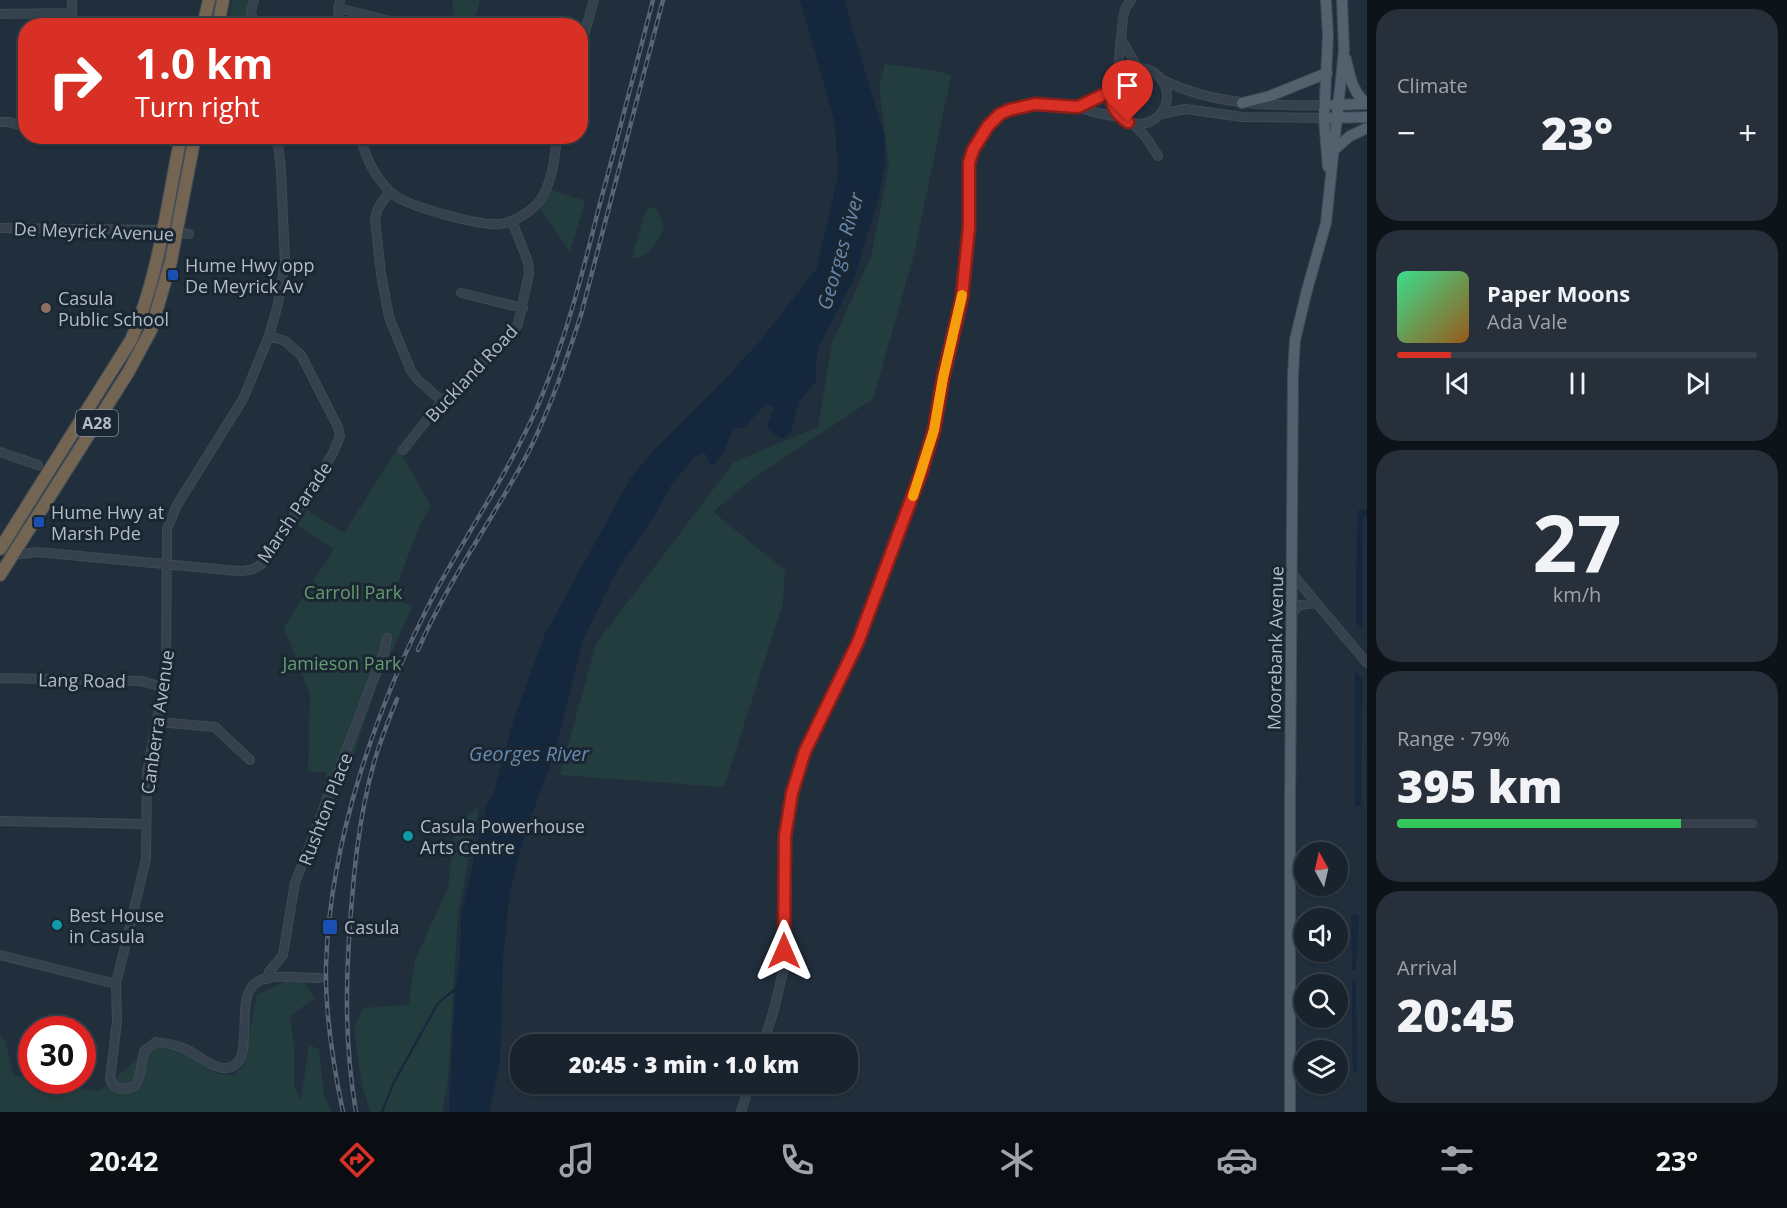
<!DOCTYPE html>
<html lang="en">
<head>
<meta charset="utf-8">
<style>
	:root { --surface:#19232e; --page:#262f3a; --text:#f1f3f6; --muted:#9fa4aa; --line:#37404a; --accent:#d93025 }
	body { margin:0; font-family:"Open Sans",sans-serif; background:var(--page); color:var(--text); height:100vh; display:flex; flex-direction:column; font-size:22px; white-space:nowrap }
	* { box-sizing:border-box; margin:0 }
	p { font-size:20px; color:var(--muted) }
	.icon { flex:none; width:33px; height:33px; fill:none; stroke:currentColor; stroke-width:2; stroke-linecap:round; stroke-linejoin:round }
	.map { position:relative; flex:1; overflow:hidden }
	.drawer { display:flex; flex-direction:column; gap:9px; padding:9px; background:#0e1319; width:420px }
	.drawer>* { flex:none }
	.banner { position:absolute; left:18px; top:18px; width:570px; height:126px; border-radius:24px; box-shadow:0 2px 4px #0004,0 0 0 2px var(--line); background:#d93025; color:#fff; overflow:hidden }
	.needle { width:39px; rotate:352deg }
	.buttons { position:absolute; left:1294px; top:842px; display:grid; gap:12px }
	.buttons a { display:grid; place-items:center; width:54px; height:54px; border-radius:50%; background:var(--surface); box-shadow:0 2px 4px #0004,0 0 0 2px var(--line); font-size:30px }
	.speed { position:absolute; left:18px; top:1016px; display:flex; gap:12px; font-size:30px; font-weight:700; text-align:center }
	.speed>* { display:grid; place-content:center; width:78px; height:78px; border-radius:50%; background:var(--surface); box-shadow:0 2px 4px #0004,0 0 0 2px var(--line); line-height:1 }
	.speed .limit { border:9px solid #d22; background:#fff; color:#111 }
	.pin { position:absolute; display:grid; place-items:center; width:51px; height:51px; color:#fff; margin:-62px -26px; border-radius:50% 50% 50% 0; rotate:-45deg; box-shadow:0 0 6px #0007 }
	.pin .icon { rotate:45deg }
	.me { position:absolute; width:66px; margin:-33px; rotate:0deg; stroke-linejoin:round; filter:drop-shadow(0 0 4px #0008) }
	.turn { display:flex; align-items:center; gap:21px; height:126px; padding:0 18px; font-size:27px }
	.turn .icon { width:78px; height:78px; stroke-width:2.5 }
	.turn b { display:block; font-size:42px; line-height:51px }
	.big { font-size:45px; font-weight:800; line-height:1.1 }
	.drawer .card { flex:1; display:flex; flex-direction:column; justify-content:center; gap:9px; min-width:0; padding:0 21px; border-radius:24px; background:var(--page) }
	.drawer .dial { align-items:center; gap:0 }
	.dial b { font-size:78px; line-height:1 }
	.song { display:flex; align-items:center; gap:18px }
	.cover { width:72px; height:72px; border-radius:9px; background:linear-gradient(135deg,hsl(150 70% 55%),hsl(30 70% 35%)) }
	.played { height:6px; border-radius:3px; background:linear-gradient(90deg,var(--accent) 15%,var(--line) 15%) }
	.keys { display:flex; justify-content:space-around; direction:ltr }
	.heat { display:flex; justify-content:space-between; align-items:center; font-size:33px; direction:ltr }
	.charge { height:9px; border-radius:4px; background:linear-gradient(90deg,#34c759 79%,var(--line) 0) }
	.trip { position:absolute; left:510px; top:1034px; width:348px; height:60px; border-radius:24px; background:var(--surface); box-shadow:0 2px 4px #0004,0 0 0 2px var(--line); font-weight:800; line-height:60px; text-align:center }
	.tab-bar { display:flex; height:96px; justify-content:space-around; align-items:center; background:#0a0e12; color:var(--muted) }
	.tab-bar .icon { width:42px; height:42px }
	.tab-bar .selected { color:var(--accent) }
	.tab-bar b { font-size:27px; color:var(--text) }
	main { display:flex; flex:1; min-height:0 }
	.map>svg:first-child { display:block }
	.green { fill:#233d3e }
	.water { fill:#14273c }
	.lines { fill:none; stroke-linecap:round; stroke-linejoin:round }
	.stream { stroke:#14273c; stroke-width:2 }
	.minor-casing { stroke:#3e4a56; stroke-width:10 }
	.major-casing { stroke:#3e4a56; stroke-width:12 }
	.highway-casing { stroke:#404c58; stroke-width:14 }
	.minor { stroke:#35414d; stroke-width:8 }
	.major { stroke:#53606e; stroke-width:10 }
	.highway { stroke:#746452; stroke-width:12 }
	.rail-casing { stroke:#576575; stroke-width:4.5 }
	.rail { stroke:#1a2632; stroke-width:2; stroke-dasharray:7; stroke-linecap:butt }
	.route-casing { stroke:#8d1f18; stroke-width:15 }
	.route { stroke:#d93025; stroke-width:10 }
	.slow { stroke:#f59e0b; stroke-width:10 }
	.transit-dot { fill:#1a4fb4; stroke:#1a2632; stroke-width:2 }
	.education-dot { fill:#8d6e63; stroke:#1a2632; stroke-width:2 }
	.culture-dot { fill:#0f9aa8; stroke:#1a2632; stroke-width:2 }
	.labels { text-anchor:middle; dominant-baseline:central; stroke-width:6; stroke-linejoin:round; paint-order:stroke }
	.shield { fill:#1a2632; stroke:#848f9c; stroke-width:1.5 }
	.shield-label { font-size:16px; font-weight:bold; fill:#b1bcc9 }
	.street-label { font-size:18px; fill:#b1bcc9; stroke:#1a2632 }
	.poi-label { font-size:18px; fill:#b1bcc9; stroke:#1a2632; text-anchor:start }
	.park-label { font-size:18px; fill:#669c6f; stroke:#1a2632 }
	.water-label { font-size:20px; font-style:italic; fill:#6788ab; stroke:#1a2632 }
</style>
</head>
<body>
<main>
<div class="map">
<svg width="1367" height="1112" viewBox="0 0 1367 1112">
	<rect width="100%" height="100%" fill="#212f3d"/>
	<path class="green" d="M232 0H251L246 25 227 26Z
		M452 0H480L473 25H455Z
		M885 64 938 71 951 76 914 254 873 399 748 482 713 512 785 570 783 603 724 787 560 775 596 644 734 462 818 427 832 343 871 257 889 165 879 87Z
		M551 190 585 201 570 252 539 207Z
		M650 207 657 209 664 227C658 241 649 259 632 258L644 215Z
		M398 448 431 506 421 522 393 595 412 608 377 684 348 772H335L317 814 327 772H308L310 694 284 627 334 549 297 525 307 510 344 533Z
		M479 807 458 913 448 1080 442 1112H370L361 1080 354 1028 363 1008 409 1005 415 960 448 888 455 826Z
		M284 982H303L315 998 290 1016 294 1047V1085L301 1100 309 1045 319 1049 324 1096 332 1112H0V1035L5 1041 14 1076 31 1077 32 1080H51L98 1092 152 1048 174 1049 202 1063 216 1074 233 1075 243 1066 257 995Z"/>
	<path class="water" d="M800 0H844L884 135 885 162 879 196 854 279 819 346 816 362V382L799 401 791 432 784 439 776 435 767 427 774 408 767 404 760 410 745 427 733 429C728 441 723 459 711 465L708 462 707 456 704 453 695 457 673 482 655 515 617 570 582 642 554 755 527 827 510 890 503 959 500 1058 490 1112H449L455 993 460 960 461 916 486 807 493 795 514 719 545 634 630 479 651 453 714 391 760 341 817 268 838 175 835 123Z
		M1367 509V517L1363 518 1362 630 1356 622 1357 511Z
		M1355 671 1362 678 1361 806H1355Z
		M1351 915H1359L1356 970H1352Z
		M1356 981 1357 1072 1355 1075 1352 1060V982Z"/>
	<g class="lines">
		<path class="stream" d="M382 1112 393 1084 438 1003 457 988"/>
		<defs>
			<path id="minor" d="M338 8 410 26
				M0 14 72 13
				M72 26V0
				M254 26 251 12 254 0
				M337 26 340 0
				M1122 41 1138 68
				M580 49 594 0
				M1111 96a28 28 0 1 1 56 0a28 28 0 1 1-56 0Z
				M1117 78 1123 18 1125 9 1131 0
				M1163 80C1213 105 1269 106 1325 105
				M1078 107 1111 91
				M1161 114 1186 109 1242 117 1324 118
				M0 122H9L26 127
				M1133 124 1145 136 1158 156
				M55 136 95 141
				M277 136 281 169 285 263 278 304 269 336 243 399 177 505 167 529 166 672 147 772 146 859 116 984 117 1022 110 1079C115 1091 125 1090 135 1086L139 1078 144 1051 156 1042C165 1043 175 1044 183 1048 197 1053 213 1070 228 1068 258 1063 232 997 257 982 270 973 304 978 320 978
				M360 136C366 159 376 180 394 195 410 207 480 226 499 224 512 223 527 214 535 206 552 189 555 158 557 136
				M390 191 378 208 375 219 381 274 389 317 411 371 418 380 442 401
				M0 228 163 230 189 234
				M461 293 523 308
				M403 450 442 401 514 331 518 324 529 274 528 262 512 221
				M0 452 38 465
				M13 555 37 552 238 571C250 571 257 569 266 560L333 453 340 436 338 427 301 355 285 341 269 336
				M1292 574 1367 663
				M1291 615 1299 605 1316 603
				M0 678 141 681 163 687
				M158 722 215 727 250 760
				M0 821 146 824
				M0 955 116 984
				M267 979 269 972 283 955 295 883 384 652 387 638
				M763 1044 773 1013 783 972 785 836 792 793 805 751 858 642 921 473 934 430 943 378 962 297 969 227V163L973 150 988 126 1000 114 1020 106 1035 104 1078 107 1097 113 1120 117
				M741 1112 750 1083"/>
			<path id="major" d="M1326 0 1328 36 1324 118 1328 167
				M1346 59C1350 77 1352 92 1367 104
				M1242 103 1270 96 1327 73
				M1334 105 1367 104
				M1331 118 1367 117
				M1335 149 1350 136 1367 128
				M1290 1112V806L1293 374 1295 340 1307 290 1326 223 1344 50 1342 0"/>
			<path id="highway" d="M203 26 209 0
				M218 26 223 0
				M0 549 131 340C159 276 167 204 181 136
				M0 575 129 371 151 330 171 261 195 136"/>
		</defs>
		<use href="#minor" class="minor-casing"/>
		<use href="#major" class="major-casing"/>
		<use href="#highway" class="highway-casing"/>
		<use href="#minor" class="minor"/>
		<use href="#major" class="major"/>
		<use href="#highway" class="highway"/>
		<defs>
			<path id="rail" d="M418 650C448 580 494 518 529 451 551 407 566 361 581 315L663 0
				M343 1112C333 1064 325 1015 326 966 330 837 378 702 437 589 471 527 511 468 539 403 565 341 582 276 598 211 617 141 635 70 653 0
				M356 1112C346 1054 345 998 349 939 353 879 358 818 375 759 381 739 389 719 397 699"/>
		</defs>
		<use href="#rail" class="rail-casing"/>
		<use href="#rail" class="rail"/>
	</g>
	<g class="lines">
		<defs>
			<path id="route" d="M784 951 785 836 792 793 805 751 858 642 921 473 934 430 943 378 962 297 969 227V163L973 150 988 126 1000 114 1009 110 1035 104 1078 107 1111 91C1111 106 1116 114 1128 122"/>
		</defs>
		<use href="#route" class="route-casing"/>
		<use href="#route" class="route"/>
		<path class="slow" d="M913 496 934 430 943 378 962 295"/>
	</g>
	<g class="transit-dot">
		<rect x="167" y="269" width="12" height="12" rx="3"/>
		<rect x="33" y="516" width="12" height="12" rx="3"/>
		<rect x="322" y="919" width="16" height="16" rx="3"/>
	</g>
	<circle class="education-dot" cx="46" cy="308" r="6"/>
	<g class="culture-dot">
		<circle cx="408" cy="836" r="6"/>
		<circle cx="57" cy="925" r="6"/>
	</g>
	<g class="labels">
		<rect class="shield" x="76" y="410" width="42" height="26" rx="4.5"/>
		<g class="shield-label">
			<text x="97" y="423">A28</text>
		</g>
		<g class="street-label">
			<text transform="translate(94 231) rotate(2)">De Meyrick Avenue</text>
			<text transform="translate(471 373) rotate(-47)">Buckland Road</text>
			<text transform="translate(294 512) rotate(-56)">Marsh Parade</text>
			<text transform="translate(1275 648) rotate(-89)">Moorebank Avenue</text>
			<text transform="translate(82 680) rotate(1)">Lang Road</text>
			<text transform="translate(157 722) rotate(-82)">Canberra Avenue</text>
			<text transform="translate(325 809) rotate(-69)">Rushton Place</text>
		</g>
		<g class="poi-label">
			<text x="185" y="265">Hume Hwy opp<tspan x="185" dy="21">De Meyrick Av</tspan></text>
			<text x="58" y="298">Casula<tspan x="58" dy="21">Public School</tspan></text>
			<text x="51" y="512">Hume Hwy at<tspan x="51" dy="21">Marsh Pde</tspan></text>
			<text x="420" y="826">Casula Powerhouse<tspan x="420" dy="21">Arts Centre</tspan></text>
			<text x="69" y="915">Best House<tspan x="69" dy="21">in Casula</tspan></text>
			<text x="344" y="927">Casula</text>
		</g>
		<g class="park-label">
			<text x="353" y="592">Carroll Park</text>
			<text x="342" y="663">Jamieson Park</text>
		</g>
		<g class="water-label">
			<text transform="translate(840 251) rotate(-74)">Georges River</text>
			<text x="529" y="753">Georges River</text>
		</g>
	</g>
</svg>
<div class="buttons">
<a><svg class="needle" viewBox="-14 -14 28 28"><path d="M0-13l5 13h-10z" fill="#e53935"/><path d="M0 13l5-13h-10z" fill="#9fa4aa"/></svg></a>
<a><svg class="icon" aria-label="sound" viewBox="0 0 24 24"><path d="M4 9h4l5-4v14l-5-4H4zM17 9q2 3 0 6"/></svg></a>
<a><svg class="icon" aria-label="search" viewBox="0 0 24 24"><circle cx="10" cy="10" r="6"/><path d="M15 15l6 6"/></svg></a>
<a><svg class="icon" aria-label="layers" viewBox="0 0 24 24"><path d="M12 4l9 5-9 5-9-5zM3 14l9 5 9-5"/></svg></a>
</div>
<div class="speed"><div class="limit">30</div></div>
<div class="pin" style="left:1128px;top:122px;background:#d93025"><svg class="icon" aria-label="arrive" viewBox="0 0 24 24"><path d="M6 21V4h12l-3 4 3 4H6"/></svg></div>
<svg class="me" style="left:784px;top:951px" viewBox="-20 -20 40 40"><path d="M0-17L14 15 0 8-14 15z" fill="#d93025" stroke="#fff" stroke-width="4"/></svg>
<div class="trip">20:45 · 3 min · 1.0 km</div>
<div class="banner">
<div class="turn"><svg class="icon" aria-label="right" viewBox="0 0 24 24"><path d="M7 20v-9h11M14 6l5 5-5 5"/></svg><div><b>1.0 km</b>Turn right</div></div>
</div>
</div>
<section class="drawer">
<div class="card"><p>Climate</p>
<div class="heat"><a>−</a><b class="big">23°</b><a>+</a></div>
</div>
<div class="card">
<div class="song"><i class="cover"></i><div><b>Paper Moons</b><p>Ada Vale</p></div></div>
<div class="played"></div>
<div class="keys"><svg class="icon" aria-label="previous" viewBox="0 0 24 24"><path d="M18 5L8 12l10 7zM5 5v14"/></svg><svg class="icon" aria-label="pause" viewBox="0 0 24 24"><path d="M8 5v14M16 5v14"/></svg><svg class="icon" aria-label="next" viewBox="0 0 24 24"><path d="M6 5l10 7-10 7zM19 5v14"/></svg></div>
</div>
<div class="card dial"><b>27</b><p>km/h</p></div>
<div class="card"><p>Range · 79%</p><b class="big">395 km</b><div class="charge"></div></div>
<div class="card"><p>Arrival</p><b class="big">20:45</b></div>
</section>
</main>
<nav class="tab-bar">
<b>20:42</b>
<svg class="icon selected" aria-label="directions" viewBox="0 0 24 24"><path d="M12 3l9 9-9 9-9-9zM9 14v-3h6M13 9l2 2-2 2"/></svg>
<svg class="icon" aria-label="music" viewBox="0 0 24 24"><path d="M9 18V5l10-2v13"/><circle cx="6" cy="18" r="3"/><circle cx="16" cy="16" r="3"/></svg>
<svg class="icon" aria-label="phone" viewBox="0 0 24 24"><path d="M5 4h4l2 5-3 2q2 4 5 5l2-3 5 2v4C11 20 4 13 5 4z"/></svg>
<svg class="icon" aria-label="climate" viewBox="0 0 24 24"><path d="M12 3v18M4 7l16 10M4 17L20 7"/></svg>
<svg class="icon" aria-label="car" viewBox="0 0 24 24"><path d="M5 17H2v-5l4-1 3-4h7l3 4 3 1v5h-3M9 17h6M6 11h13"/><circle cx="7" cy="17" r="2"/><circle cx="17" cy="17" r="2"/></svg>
<svg class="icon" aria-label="filters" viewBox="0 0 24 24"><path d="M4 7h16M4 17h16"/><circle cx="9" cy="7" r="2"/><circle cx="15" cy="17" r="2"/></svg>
<b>23°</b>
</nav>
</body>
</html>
